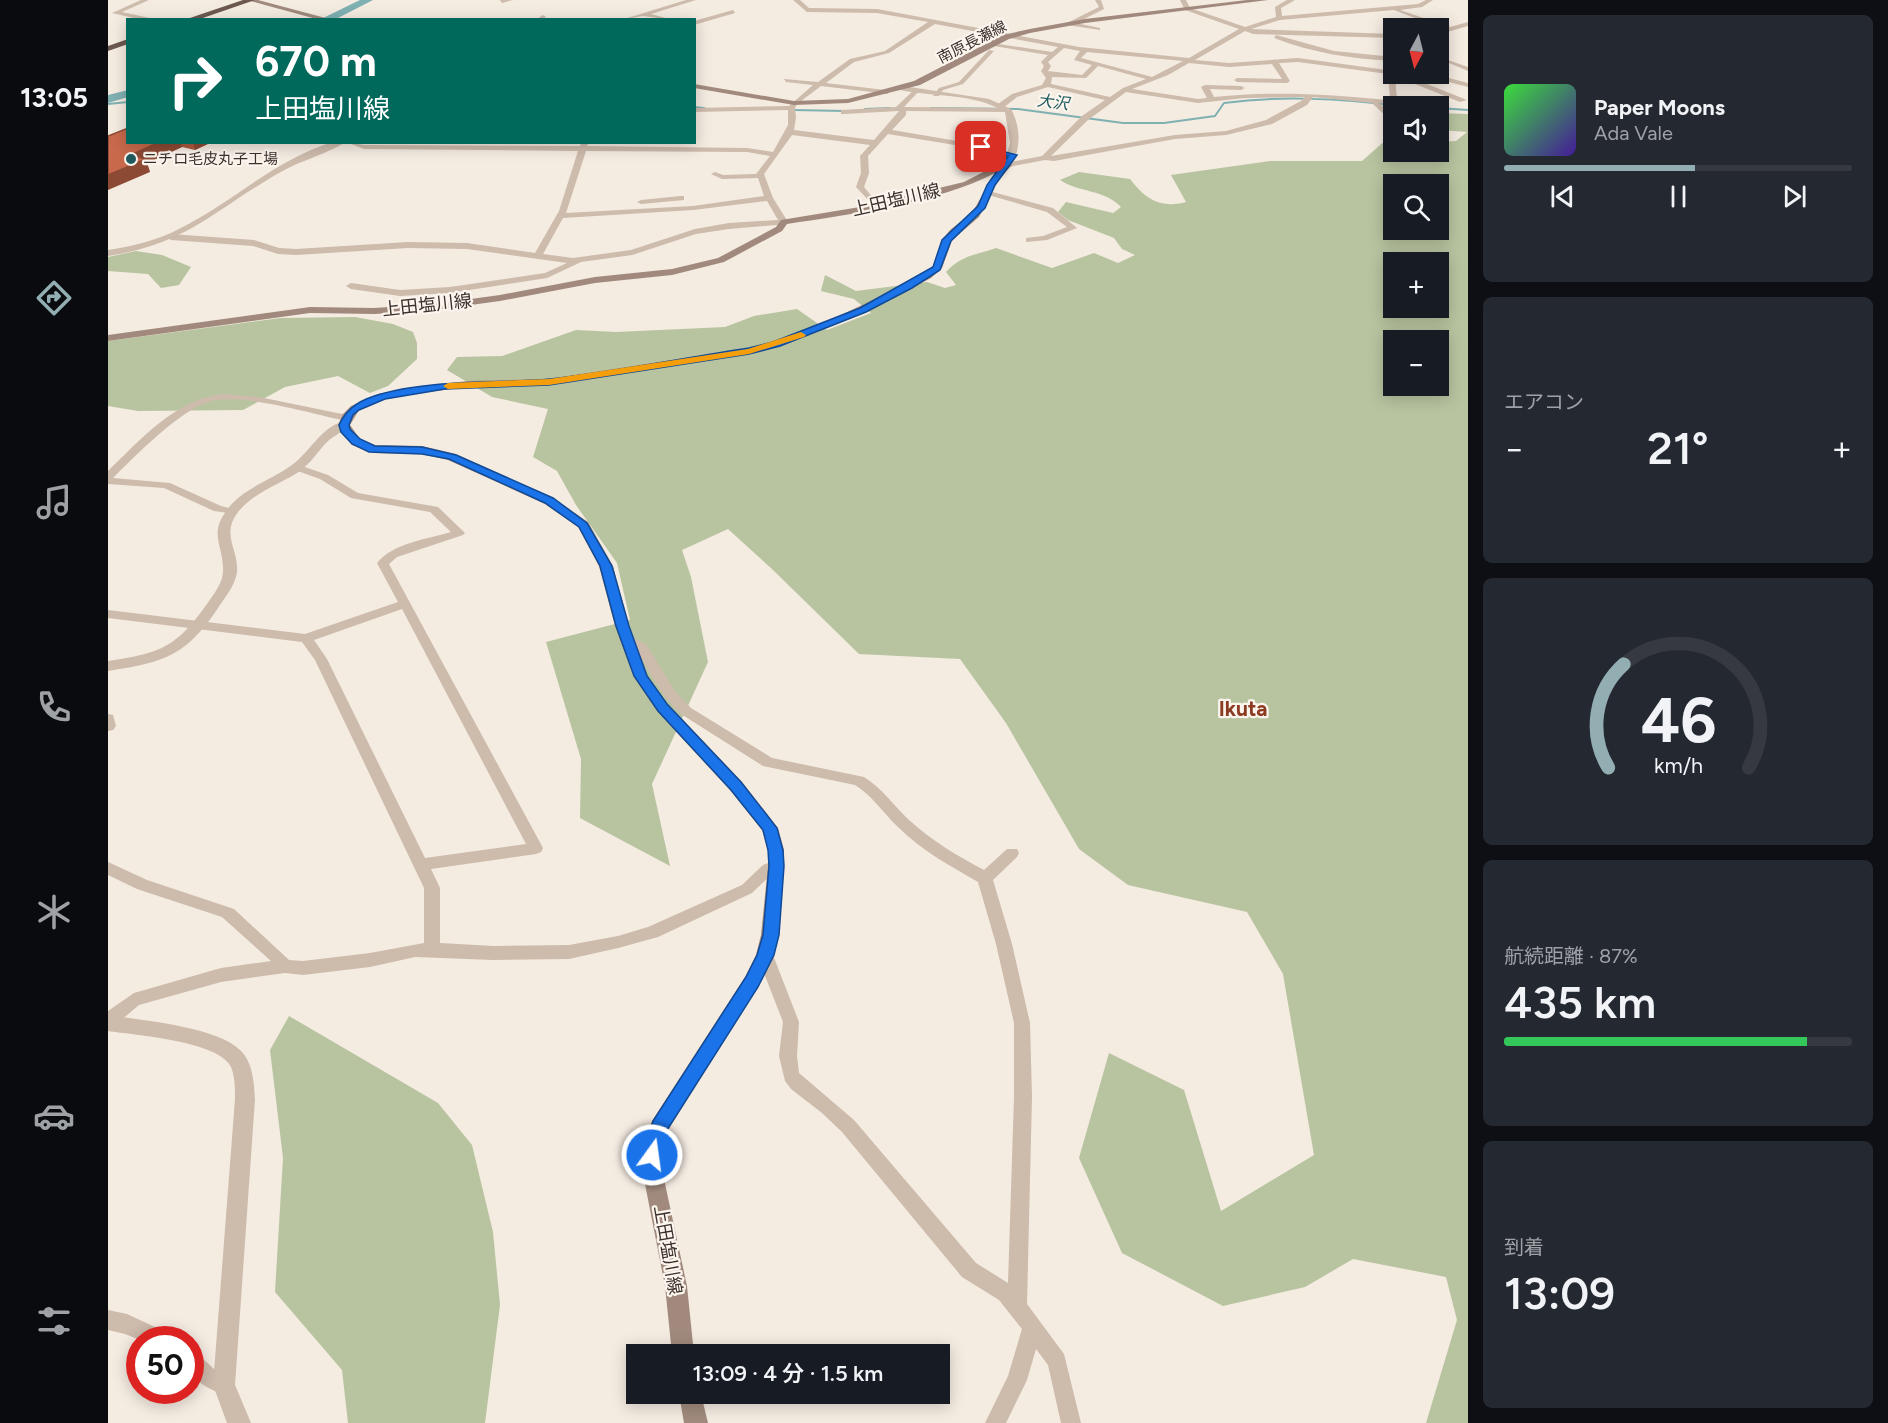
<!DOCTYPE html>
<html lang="ja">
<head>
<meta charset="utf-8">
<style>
	:root { --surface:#171b24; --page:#242831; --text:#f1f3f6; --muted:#9ea1a6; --line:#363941; --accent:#92aeb2 }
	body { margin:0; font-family:Figtree,"Noto Sans JP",sans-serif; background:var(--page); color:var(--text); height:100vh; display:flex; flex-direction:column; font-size:22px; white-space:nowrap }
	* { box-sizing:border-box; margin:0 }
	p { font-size:20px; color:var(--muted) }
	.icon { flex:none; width:33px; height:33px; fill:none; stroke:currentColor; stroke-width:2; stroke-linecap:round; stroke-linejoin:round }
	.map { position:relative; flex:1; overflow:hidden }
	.panel { display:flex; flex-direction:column; gap:15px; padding:15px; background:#0d0f14; width:420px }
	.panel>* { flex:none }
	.hud { position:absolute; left:18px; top:18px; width:570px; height:126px; border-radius:0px; box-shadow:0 3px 15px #0003; background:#00695c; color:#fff; overflow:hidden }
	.needle { width:39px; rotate:187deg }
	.controls { position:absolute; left:1275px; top:18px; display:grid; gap:12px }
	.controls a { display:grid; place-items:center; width:66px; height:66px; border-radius:0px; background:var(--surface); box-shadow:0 3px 15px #0003; font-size:30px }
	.speed { position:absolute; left:18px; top:1326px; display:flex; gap:12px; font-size:30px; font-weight:700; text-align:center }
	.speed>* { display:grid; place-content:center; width:78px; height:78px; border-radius:50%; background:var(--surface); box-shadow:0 3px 15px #0003; line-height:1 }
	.speed .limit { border:9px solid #d22; background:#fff; color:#111 }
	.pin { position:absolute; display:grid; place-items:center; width:51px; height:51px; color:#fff; margin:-26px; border-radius:12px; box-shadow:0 3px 9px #0006 }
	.me { position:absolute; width:66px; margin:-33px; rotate:14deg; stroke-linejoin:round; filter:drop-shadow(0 0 4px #0008) }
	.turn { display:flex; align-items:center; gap:21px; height:126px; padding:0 30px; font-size:27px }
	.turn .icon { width:78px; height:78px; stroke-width:2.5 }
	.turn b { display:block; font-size:42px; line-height:51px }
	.big { font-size:45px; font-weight:600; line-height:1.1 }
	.panel .tile { flex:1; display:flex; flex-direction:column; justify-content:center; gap:9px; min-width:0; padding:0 21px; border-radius:9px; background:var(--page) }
	.panel .dial { align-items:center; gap:0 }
	.dial svg { height:156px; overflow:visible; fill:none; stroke:var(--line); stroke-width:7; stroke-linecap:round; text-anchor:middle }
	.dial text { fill:var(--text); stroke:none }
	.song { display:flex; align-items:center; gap:18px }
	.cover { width:72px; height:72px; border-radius:9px; background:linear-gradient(135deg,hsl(120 70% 55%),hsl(260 70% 35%)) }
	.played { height:6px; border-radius:3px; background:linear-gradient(90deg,var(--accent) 55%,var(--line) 55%) }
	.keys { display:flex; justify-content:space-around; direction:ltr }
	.heat { display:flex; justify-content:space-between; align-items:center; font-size:33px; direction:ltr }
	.charge { height:9px; border-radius:4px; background:linear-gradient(90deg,#34c759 87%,var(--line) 0) }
	.trip { position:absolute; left:518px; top:1344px; width:324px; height:60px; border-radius:0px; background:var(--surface); box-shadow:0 3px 15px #0003; font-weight:600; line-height:60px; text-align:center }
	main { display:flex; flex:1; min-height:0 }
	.dock { display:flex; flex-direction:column; width:108px; justify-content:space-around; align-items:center; background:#090b0e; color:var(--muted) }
	.dock .icon { width:42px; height:42px }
	.dock .current { color:var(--accent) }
	.dock b { font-size:27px; color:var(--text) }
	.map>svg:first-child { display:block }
	.green { fill:#b8c4a0; fill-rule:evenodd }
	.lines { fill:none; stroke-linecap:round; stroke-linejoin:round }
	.stream { stroke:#7fb0b2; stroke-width:2 }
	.river { fill:#7fb0b2; fill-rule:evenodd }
	.minor { fill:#cdbbac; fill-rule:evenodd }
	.tertiary { fill:#cdbbac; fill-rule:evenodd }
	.secondary { fill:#a18a7d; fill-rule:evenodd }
	.trunk { fill:#6c584f; fill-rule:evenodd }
	.wall { fill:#ac5a40 }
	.shaded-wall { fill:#8c4a34 }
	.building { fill:#c8694b; stroke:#8c4a34; stroke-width:1.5 }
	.route { fill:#1a73e8; stroke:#114b97; stroke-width:1.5 }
	.slow { fill:#f59e0b }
	.poi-dot { fill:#1f5a5e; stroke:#fbf5ee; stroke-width:2 }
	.labels { text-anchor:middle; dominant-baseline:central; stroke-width:4.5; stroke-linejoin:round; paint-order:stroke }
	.far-street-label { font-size:15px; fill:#3b302b; stroke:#fbf5ee }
	.far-poi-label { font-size:15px; fill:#3b302b; stroke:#fbf5ee; text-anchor:start }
	.far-water-label { font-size:16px; font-style:italic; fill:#1f5a5e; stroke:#fbf5ee }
	.street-label { font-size:18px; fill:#3b302b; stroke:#fbf5ee }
	.quarter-label { font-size:21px; font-weight:bold; fill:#8c3b22; stroke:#fbf5ee }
</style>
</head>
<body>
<main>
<nav class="dock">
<b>13:05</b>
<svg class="icon current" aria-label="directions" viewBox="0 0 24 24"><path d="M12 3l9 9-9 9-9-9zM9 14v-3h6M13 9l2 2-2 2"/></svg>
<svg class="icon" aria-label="music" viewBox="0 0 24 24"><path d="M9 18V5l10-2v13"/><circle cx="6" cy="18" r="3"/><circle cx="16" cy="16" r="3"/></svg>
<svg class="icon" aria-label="phone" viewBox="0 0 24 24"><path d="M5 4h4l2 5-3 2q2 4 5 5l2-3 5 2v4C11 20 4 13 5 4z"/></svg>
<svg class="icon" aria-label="climate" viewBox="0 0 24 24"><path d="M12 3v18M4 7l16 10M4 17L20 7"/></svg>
<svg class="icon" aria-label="car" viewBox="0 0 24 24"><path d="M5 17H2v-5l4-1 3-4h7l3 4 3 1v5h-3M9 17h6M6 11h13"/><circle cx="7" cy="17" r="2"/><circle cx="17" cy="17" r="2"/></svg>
<svg class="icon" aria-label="filters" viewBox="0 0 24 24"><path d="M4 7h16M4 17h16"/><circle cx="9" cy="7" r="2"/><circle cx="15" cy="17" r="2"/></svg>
</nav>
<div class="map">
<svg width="1360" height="1423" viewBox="0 0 1360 1423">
	<rect width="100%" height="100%" fill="#f4ebe1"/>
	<path class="green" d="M1331 113 1360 114V1423H1318L1349 1320 1338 1277 1245 1259 1197 1287 1115 1306 1014 1253 971 1158 1001 1053 1076 1090 1113 1211 1206 1155 1175 974 1139 912 1020 885 971 849 898 723 852 659 751 654 665 570 620 529 574 550 583 577 600 662 544 784 562 866 472 818 473 759 438 642 522 620 509 563 468 505 449 471 425 457 440 409 384 397 339 370 349 357 394 356 468 330 508 332 617 327 646 316 689 309 719 330 763 313 746 299 713 291 717 275 748 291 819 282 837 288 848 285 838 272C854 255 865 256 888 248L944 268 986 253 1010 263 1027 255 1014 249 1006 238 960 220 950 212 958 202 1005 213 1013 207C996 189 972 193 952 180L971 172 1022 179C1037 199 1053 209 1078 202L1063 175 1162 161H1254L1279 139 1285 141 1286 152H1330L1331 142 1348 141 1359 132 1331 130ZM1286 184H1330V230H1286ZM1286 262H1330V308H1286ZM1286 340H1330V386H1286Z
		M28 251 54 255 83 267 71 285 53 288 40 274 0 271V257Z
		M247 317 285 324 305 332 309 343V359L280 386 262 393 230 376 177 387 135 410 30 411 0 406V341L173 318Z
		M181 1016 330 1103 364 1145 385 1232 392 1305 377 1423H240L234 1370 167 1292 175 1158 162 1050Z"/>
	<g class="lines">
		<path class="stream" d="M0 104 20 102
			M586 107 596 108
			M823 108 910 109 1015 123H1056L1107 116 1116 103C1175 95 1233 99 1292 106
			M1330 108 1360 110
			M757 109 782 108
			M685 110 737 111"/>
		<path class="river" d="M252 0H265L226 20H211Z
			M20 90V97L0 103V95Z"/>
		<path class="minor" d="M33 0H41L14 12 51 20H34L4 13Z
			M392 0H405L394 3Z
			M578 0H588L543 14 565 20 535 16 513 20Z
			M685 0H692L701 8 769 9 971 47 1081 58 1131 29 1077 10 1072 0H1078L1082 8 1137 27 1168 17 1167 7 1179 0H1187L1173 8 1174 16 1310 4 1318 0H1325L1314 7 1292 10 1342 27 1360 22V26L1336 33 1333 31 1335 29 1286 10 1172 20 1143 29 1286 34V38L1145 34 1137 31 1087 60 1121 63 1190 58 1286 71V74H1292L1311 81 1337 77 1360 83V87L1337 81 1319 84 1359 100 1352 102 1287 76 1289 99 1283 104 1271 103 1285 114 1286 124 1264 103 1205 97 1199 105 1164 124 1118 135 1067 139 946 161 937 160 900 167H897V163L934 156 974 116 997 100 940 87 909 97 895 108H901V112H898L798 111V115L784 130 873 145 884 150 909 155C898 160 881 155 871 149L780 134 760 156 761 173 756 187 771 205 767 207 748 187 753 173 752 156 762 145 684 135 656 174 665 198 680 222 679 224 621 229 588 234 524 255 473 262 439 278 342 293 292 296 243 289 238 286 243 283 292 290 342 287 437 273 459 263 359 249 300 248 188 255 170 254 145 246 63 240 59 237 63 234 146 240 171 248 188 249 300 242 359 243 427 253 451 211 470 151 256 149 238 142 257 145 472 146 473 142H481L479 146 639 148 665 152 680 125V110L586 112V108L681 106 705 85 678 82 676 79 710 82 742 59 777 51 820 22 769 13 699 12ZM827 24 950 47 944 52 884 43 886 46 940 55 933 62 936 66 933 71 938 78 934 85 904 94 890 104 891 108 796 107 811 91 807 89 788 107 733 110V114H736L791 111 766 140 686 130 688 117 687 108 689 104 713 86 780 94 781 92 777 90 718 83 746 62 781 53ZM956 48 972 51 966 60 984 65 974 75 940 71 943 66 940 62ZM979 52 1075 61 1044 77 973 58ZM1190 62 1280 74 1282 98 1279 100C1220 94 1164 91 1106 97L1102 89 1133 90 1137 88 1133 86 1097 85 1093 87 1099 98 1090 99 1024 89 1060 75 1081 63 1121 67 1164 64 1174 79 1129 78 1126 80 1129 82 1179 83 1182 81 1171 63ZM990 66 1038 79 1015 88 1002 97 943 84 944 77 978 78ZM1018 92 1090 103 1137 98 1197 97 1193 101 1158 120 1118 131 1067 135 943 156 980 120ZM478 151 639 152 662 156 648 174 615 175 607 172 603 174 614 179 650 178 656 196 585 206 458 213ZM659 201 670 220 621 223 587 229 523 250 465 258 435 254 455 218 585 210Z
			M987 0H993L996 9 968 23 992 28V30L959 25V23L991 7Z
			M625 10 627 13 586 25V21Z
			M435 15 438 17 435 20H427Z
			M1168 35 1226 51 1286 57V61C1244 59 1205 53 1166 38Z
			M881 50 886 51 855 84 835 90 831 96H825L831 88 851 82Z
			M1334 58 1360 67V71L1334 60Z
			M877 190 945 208 969 228 939 240 918 242V238L935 236 959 227 939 212 877 194Z
			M573 196H576V200L533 204 529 202 533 200Z
			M116 394 151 397 239 415 244 418 239 421C204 414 136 393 103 401 73 409 27 456 5 478L62 483 113 506 128 510V514L106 511 56 488 0 484V471C32 440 70 397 116 394Z
			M188 464 220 475 250 493 330 507 357 533 355 535 289 557 281 564 435 848 433 852 428 854 323 869 332 888V943L385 946 461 945 510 936 540 927 634 885 655 865 668 860 673 862 676 866 673 870 665 873 644 893 550 937 510 948 461 959 385 960 307 957 262 967 195 975 177 973 113 982 31 1005 6 1026 0 1028V1011L26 993 113 968 163 961 114 917 29 889 0 875V862L39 880 126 909 181 960 195 961 262 953 316 943V888L207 660 194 642 0 618V610L197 634 290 602 269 563C285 543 320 539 343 532L322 512 243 498 212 479 184 469 183 467ZM294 609 418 844 317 858 219 659 206 640Z
			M519 635 538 644 567 691 583 708 664 758 756 777C774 788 785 805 801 820 824 841 848 855 876 870L899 849H909L911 853 909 857 885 880 904 944 922 1023 924 1097 919 1304 956 1354 973 1423H953L940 1365 928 1349 919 1380 898 1423H877L900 1376 914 1329 891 1300 854 1277 734 1132 714 1113 683 1089 677 1081 671 1056 675 1022 649 955 651 950 657 948 663 950 691 1022 689 1056 691 1073 746 1120 868 1263 900 1283 906 1097V1023L888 944 870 882C841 865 814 851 790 827 775 813 765 796 747 785L655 766 573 714 557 697 528 650 513 639Z
			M0 1310 19 1314 60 1333 63 1340H32L17 1334 0 1330Z
			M82 1350 89 1353 106 1369 123 1378 126 1385 123 1392 116 1395C103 1390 92 1384 82 1374Z"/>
		<path class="tertiary" d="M795 86 881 99 903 109C913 127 913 149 903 167L896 165 902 143 897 112C868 93 825 97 792 90V86Z
			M224 142H238C219 154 193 160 171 173 106 210 80 244 0 256V250C25 246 48 241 71 229 126 202 163 162 224 142Z
			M236 421 242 425C236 431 227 435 220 441 210 451 203 463 192 471 171 485 143 493 128 515 114 536 131 551 129 572 127 586 117 597 110 608 77 657 56 662 0 671V661C54 653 69 647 101 601 108 591 116 581 115 568 115 548 103 535 115 516 130 489 161 482 184 465 203 451 212 428 236 421Z
			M0 714 5 715 8 726 5 730 0 731Z
			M0 1015C32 1020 111 1027 133 1051 145 1063 146 1083 147 1099L127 1385 143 1423H119L105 1385 127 1099C127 1089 127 1076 123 1067 111 1041 26 1035 0 1031Z"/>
		<path class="secondary" d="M139 0H150L225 20H212Z
			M1139 0H1160L977 23 922 33 901 39 812 85 740 103 686 105 586 88V84L686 101 740 99 806 81 895 35 922 29 977 19Z
			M900 162 904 165 891 179 871 217 844 240 834 268 823 278 759 312 673 346 641 354 441 385 360 387 295 395 277 399 251 410 242 425 252 439 267 445 314 446 348 454 445 498 480 522 505 566 521 626 540 676 559 703 634 782 670 828 676 850V866L671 935 666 955 650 987 560 1130 554 1155 556 1179 579 1286 586 1354H564L557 1286 536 1179 534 1155 544 1121 637 977 648 955 653 935 660 866V850L654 830 622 790 549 711 526 677 507 626 491 566 470 527 437 504 340 460 314 454 265 453 244 445 233 432 230 425 235 414 243 406 270 394 295 389 360 381 441 379 641 348C703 332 760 303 815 274L825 266 834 240 842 230 864 213 887 173C829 203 744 214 679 224L674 231 616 262 564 275 487 283 392 301 326 310 266 314 202 313 0 341V335L202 307 266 308 326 304 392 295 487 277 564 269 610 258 668 227 673 220 752 207 856 182 891 164Z
			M571 1394H593L600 1423H576Z"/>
		<path class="trunk" d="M135 0H147L89 20H76Z
			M20 39V44L0 51V46Z"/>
	</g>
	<path class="wall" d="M20 142H104L87 150 74 147 39 163 42 172Z"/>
	<path class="shaded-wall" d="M51 142H73L74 147 39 163 42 172 0 190V175L23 155Z
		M85 142H104L87 150Z"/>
	<path class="building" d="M20 128V142H51L23 155 38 159 0 175V136Z"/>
	<path class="route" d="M870 145 909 155 887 185 877 208 843 241 832 270 804 288 758 312 672 346 641 354 441 385 337 389 277 399 251 410 245 415 241 425 242 429 252 439 267 446 314 447 348 455 445 498 479 523 504 566 521 626 539 676 559 704 633 782 669 828 675 850 676 866 671 935 666 955 650 987 559 1130 551 1161 544 1164 538 1161 535 1155 545 1121 638 977 649 955 655 935 661 866 660 850 655 830 623 790 550 711 526 676 508 626 492 566 471 527 437 503 341 459 314 454 261 452 244 444 233 432 231 425C239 407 254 399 273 394 328 379 385 384 442 379 508 372 575 358 641 348L665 342 752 308 825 267 834 240 870 206 879 185 900 156 879 153 870 148Z"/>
	<path class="slow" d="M693 332 698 335 696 337 641 354 441 385 340 389 335 386 340 383 441 379 640 349Z"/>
	<circle class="poi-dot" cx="23" cy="159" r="6"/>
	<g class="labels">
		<g class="far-street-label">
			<text transform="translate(864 42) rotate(-27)">南原長瀬線</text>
		</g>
		<g class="far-poi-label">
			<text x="35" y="159">ニチロ毛皮丸子工場</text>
		</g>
		<g class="far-water-label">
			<text transform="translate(945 102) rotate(7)">大沢</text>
		</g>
		<g class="street-label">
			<text transform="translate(788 200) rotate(-13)">上田塩川線</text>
			<text transform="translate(319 305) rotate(-6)">上田塩川線</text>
			<text transform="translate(560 1250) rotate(80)">上田塩川線</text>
		</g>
		<g class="quarter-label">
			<text x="1135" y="708">Ikuta</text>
		</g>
	</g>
</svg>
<div class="controls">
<a><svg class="needle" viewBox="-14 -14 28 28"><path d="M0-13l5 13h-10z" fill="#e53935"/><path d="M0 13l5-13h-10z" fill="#9ea1a6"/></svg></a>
<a><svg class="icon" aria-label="sound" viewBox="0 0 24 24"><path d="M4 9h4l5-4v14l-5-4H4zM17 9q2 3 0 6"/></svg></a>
<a><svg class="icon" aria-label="search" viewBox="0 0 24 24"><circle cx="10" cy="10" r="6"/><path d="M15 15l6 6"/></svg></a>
<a>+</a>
<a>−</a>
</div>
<div class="speed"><div class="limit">50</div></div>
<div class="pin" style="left:873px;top:147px;background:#d93025"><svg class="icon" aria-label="arrive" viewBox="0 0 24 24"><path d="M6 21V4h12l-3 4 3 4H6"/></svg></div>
<svg class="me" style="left:544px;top:1155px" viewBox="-20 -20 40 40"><circle r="17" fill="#1a73e8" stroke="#fff" stroke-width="3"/><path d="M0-11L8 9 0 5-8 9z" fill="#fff"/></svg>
<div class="trip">13:09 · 4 分 · 1.5 km</div>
<div class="hud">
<div class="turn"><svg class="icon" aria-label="right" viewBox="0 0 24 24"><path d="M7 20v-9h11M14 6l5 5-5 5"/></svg><div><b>670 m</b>上田塩川線</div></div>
</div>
</div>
<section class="panel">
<div class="tile">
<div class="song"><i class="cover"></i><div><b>Paper Moons</b><p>Ada Vale</p></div></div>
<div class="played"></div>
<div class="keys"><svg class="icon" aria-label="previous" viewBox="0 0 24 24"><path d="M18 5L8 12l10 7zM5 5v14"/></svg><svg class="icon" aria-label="pause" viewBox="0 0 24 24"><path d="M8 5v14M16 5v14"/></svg><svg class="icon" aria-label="next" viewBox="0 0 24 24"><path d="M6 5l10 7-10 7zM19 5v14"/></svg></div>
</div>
<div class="tile"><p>エアコン</p>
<div class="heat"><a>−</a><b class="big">21°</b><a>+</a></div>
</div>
<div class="tile dial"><svg viewBox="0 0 100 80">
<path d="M14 69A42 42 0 1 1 86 69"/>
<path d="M14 69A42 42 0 0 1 22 16" stroke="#92aeb2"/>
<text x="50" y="56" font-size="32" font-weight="700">46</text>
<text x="50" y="72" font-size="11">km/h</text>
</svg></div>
<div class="tile"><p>航続距離 · 87%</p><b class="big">435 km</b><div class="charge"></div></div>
<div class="tile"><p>到着</p><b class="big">13:09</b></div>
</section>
</main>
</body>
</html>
